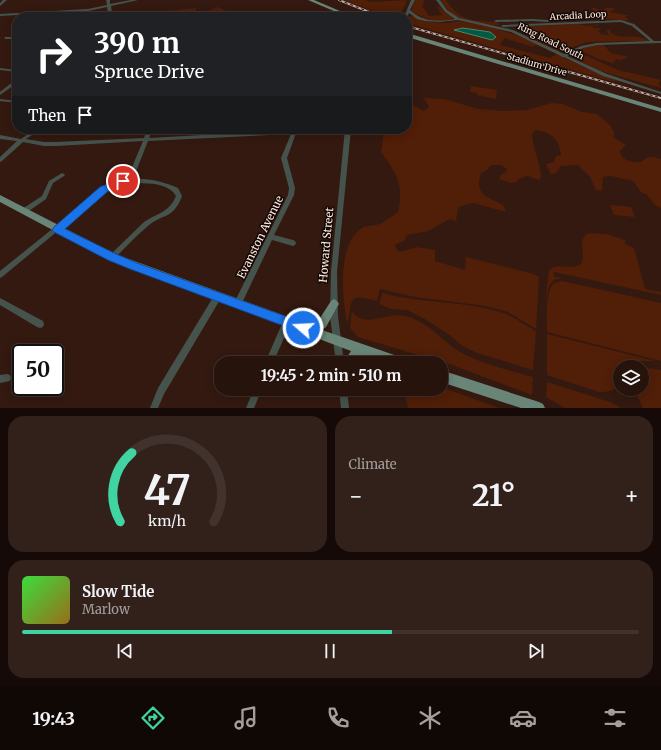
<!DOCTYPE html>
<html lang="en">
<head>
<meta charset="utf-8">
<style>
	:root { --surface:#26130c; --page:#32201a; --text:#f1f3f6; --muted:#a49e9d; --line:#42322d; --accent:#3fd4a2 }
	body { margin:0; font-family:Merriweather,serif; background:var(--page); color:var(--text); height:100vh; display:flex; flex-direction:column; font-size:15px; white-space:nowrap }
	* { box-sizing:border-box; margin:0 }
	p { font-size:13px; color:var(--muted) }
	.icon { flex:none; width:22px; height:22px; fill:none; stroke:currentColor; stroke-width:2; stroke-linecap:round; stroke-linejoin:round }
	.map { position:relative; height:408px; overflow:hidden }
	.side { display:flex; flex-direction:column; gap:8px; padding:8px; background:#150a07; flex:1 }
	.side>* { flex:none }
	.top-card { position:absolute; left:12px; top:12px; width:400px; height:122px; border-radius:16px; box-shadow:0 2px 10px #0003,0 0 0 1px var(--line); background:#202124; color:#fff; overflow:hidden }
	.tools { position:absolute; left:613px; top:360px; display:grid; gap:8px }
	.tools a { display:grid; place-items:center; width:36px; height:36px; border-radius:50%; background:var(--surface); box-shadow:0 2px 10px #0003,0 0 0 1px var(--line); font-size:20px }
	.speed { position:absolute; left:12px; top:344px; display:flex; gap:8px; font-size:20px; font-weight:700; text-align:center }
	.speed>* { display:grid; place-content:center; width:52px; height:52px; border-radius:50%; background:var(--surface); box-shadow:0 2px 10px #0003,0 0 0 1px var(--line); line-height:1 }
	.speed .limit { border:2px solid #111; border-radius:6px; background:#fff; color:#111 }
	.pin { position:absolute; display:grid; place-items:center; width:34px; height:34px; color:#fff; margin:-17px; border:2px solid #fff; border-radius:50%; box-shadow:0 1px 4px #0007 }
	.me { position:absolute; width:44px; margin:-22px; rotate:289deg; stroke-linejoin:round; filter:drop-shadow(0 0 3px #0008) }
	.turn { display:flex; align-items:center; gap:14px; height:84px; padding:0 16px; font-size:18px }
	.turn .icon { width:52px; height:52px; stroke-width:2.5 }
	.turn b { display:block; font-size:28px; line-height:34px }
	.then { display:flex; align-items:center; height:38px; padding:0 16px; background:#0003; gap:8px; font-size:15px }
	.big { font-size:30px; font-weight:700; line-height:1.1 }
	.side .widget { flex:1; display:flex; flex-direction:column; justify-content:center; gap:6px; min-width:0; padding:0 14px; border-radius:16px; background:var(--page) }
	.side .dial { align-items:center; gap:0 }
	.dial svg { height:104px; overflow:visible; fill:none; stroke:var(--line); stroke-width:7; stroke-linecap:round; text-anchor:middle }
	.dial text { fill:var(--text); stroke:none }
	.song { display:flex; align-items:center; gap:12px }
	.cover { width:48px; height:48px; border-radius:6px; background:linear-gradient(135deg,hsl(120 70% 55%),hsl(40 70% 35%)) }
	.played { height:4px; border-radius:2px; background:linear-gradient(90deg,var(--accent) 60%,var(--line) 60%) }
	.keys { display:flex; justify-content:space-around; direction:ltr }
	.heat { display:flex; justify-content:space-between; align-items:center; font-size:22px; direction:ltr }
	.side .tiles { flex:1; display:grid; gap:8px; grid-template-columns:1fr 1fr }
	.widget:last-child { grid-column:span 2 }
	.trip { position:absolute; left:214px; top:356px; width:234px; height:40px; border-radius:16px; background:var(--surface); box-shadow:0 2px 10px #0003,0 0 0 1px var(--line); font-weight:700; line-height:40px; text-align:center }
	.tab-bar { display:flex; height:64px; justify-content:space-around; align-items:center; background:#0f0805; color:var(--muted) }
	.tab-bar .icon { width:28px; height:28px }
	.tab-bar .active { color:var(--accent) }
	.tab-bar b { font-size:18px; color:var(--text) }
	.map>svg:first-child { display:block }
	.green { fill:#511e08 }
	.water { fill:#025a41; stroke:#4e8672 }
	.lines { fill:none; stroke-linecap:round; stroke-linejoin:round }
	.minor { fill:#46534d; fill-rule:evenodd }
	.major { fill:#698578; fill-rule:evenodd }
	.rail-casing { stroke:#c3aea7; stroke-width:2 }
	.rail { stroke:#130804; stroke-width:1; stroke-dasharray:3; stroke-linecap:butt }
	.route { fill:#1a73e8; stroke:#114b97 }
	.labels { text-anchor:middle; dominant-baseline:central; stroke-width:3; stroke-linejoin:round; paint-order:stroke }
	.far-street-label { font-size:9px; fill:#feebe4; stroke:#130804 }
	.street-label { font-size:11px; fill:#feebe4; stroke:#130804 }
</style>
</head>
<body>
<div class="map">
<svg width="661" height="408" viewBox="0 0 661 408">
	<rect width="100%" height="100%" fill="#331910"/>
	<path class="green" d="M345 0H365L371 2 407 0 400 17H388Z
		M415 0H425L422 6 429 16 442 15 437 7 439 6 444 12 454 18C440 26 424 17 411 12Z
		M441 0H446C461 22 470 20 496 22L500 25C485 26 460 22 448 10 445 8 443 3 441 0Z
		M218 7 232 14 231 16 203 17 208 11Z
		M196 8V17H155L156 12Z
		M591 8H596L600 11 595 13 596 14H607L599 9 606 11 603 10 606 8H615L610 12 631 16H625L628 19 626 21C608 18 603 22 590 13L595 12Z
		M413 16 430 22 447 23 460 21 494 28 526 38 552 52 547 51 548 50 536 45 533 47 504 38 500 45 550 58 557 54 592 71 619 82 610 81 407 23 408 17Z
		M579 24 588 26 598 24 600 25 591 26 594 28H599L601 30H598L601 34 609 35 606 30H611L610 32C623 42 635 31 649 41L587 42 560 52 526 35 529 26Z
		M602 43 611 53 629 57 621 60 616 59 613 63 630 69 596 58 576 48 590 44Z
		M574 50 618 70 661 80 659 83 661 88 600 71 564 54Z
		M471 86 497 90 496 99 477 95V93L470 92Z
		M424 98 444 99 479 109 503 111 527 110 551 103 563 104 582 112 597 114 610 125 614 132V138L626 145 620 151C622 161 631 162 641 162 648 156 652 156 661 159V208L655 205 647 195 641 192 633 181 611 176 603 177 602 191 596 190 590 177 578 165 561 166 556 173 551 174 546 164 554 162 556 156 561 155C560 140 550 131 535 130L532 134C533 149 540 162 541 177L539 180 527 176 519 179 517 182 512 183 499 179 501 175 506 172 507 169 501 165H491L487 170 481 173C474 195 487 197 503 205L506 212 473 203 458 207 456 221 450 219 428 231 407 235 405 240 395 245 397 250 400 252 417 247 435 250V261L465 270 466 257 534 274 539 277 536 329 508 312 486 306 415 297 380 289 377 301C364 299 351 291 350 310 349 314 349 319 347 322 342 298 337 243 362 228 367 225 374 226 380 224 386 221 392 216 398 212 404 185 397 174 381 152L384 131 377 130 367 131 365 129H407V102L424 111 429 107Z
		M610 205 631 207 635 217 614 215Z
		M589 233 607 234 625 240V244L634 248 645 289 661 292V295L554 272V277L562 278 554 280 549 286 545 304 549 270C558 262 569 270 580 265 588 255 575 240 589 233Z
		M562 281 661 303V361L547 332C547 321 545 292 553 284 556 282 559 282 562 281Z
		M382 293C422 304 466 300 506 314 516 318 526 326 536 331L533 370 477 353 461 345 451 336 425 319 407 310 391 309 379 304Z
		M352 311C365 330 386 311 405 316 434 324 441 342 464 354 485 365 510 370 533 377L532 395 452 365 358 337 350 328Z
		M547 334 655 361H637L629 367H620C620 385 619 392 599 392L547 375Z
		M642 368H648L661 370V408H643L634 389H642Z
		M547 382 610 402 621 408H565L546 397Z
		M441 387 499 408H408L404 389H441Z"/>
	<path class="water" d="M463 28 490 32 496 37 492 40 454 30Z"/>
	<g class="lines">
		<path class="minor" d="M3 0H7L0 6V3Z
			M106 0H110V4L131 0H138L111 6 112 13 110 17H106L108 13 107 7 88 11 0 16V14L88 9 107 5Z
			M411 0H415L410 10C422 22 440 22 455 19L445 12 436 0H440L447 10 459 18 513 30 564 54 581 46 597 43 650 41 632 26 621 22 503 27 501 26 503 25 621 20 634 24 654 41H661V43L597 45 583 48 567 56 607 74 661 92V94L603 76 564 57H562L561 56 511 32 458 20 439 22 425 21 417 19 409 13 407 18 404 17Z
			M532 19 548 20 550 21 548 22 532 21 496 22 494 21 496 20Z
			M5 37H17V39H6L4 38Z
			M0 68 17 70V72L0 70Z
			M15 80H17V83L0 95V92Z
			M0 99 17 101V103L0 101Z
			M35 129H41L26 139 44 142H56L144 138 147 129H153L149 138 293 130 295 129H302L296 133 287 158 295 188 294 195 274 235 293 240 295 241 296 243 295 245 293 246 272 240 241 305 238 306 235 305 234 303 288 195 289 188 281 158 291 134 148 141 133 179C149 178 164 182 178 188L182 196C173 220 163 213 148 226 136 236 125 248 114 259L112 260 110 259 109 257 110 255 144 222C157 213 169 213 176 196 167 178 127 183 111 187L2 277 0 278V271L107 185 127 179 143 141 56 146H44L23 142 2 161 0 162V157L17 141 0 139V135L21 139Z
			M345 129H351L337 272 338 316 344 363H336L330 316 331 272Z
			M62 173 64 174 65 175 64 176 53 183 46 199 26 213H22L21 211 22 209 42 196 49 181Z
			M218 293 221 294 222 296 221 298 164 394 158 408H150L158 388 215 294Z
			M0 298 43 321 44 324 43 327 40 328 37 327 0 305Z
			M287 318 290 319 291 322 273 363H265L284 319Z
			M7 374 10 375 11 378 10 381 0 383V375Z
			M254 389H262L254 408H246Z
			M339 389H347L349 408H341Z"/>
		<path class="major" d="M308 0H314L354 17H348Z
			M407 33 661 108V112L407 37Z
			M0 195 115 254 310 325 318 321 331 301 334 299 337 301 339 304 337 307 326 327 322 330 403 358 407 359 408 363C401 363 393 364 386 363 375 360 363 351 355 363H343L351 351 109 260 0 202Z
			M441 370 539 402 543 404 545 408H521L441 382Z"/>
		<defs>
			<path id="rail" d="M339 0 382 17
				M407 26 661 98"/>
		</defs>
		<use href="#rail" class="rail-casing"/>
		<use href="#rail" class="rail"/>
	</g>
	<path class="route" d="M123 178 126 179 128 181 126 184 107 192 65 229 116 254 137 263 307 324 309 328 307 332 303 333 130 269 108 260 54 232 52 230 54 227 100 187Z"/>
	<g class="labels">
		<g class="far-street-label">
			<text transform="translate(578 15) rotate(-3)">Arcadia Loop</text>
			<text transform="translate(551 41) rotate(26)">Ring Road South</text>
			<text transform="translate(537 64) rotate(16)">Stadium Drive</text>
		</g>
		<g class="street-label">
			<text transform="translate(260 237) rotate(-64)">Evanston Avenue</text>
			<text transform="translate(326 245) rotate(-85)">Howard Street</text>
		</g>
	</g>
</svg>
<div class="tools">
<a><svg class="icon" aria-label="layers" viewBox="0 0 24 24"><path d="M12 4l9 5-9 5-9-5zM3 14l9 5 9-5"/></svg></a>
</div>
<div class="speed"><div class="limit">50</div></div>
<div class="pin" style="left:123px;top:181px;background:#d93025"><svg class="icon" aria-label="arrive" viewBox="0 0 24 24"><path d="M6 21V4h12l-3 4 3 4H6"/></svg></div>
<svg class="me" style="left:303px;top:328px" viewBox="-20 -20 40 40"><circle r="17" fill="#1a73e8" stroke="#fff" stroke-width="3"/><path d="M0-11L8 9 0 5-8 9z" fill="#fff"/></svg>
<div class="trip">19:45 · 2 min · 510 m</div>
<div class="top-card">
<div class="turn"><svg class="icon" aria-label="right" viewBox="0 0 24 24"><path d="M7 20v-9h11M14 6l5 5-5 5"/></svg><div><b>390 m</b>Spruce Drive</div></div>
<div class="then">Then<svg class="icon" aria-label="arrive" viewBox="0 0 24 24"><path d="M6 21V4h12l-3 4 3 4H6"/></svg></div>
</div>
</div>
<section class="side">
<div class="tiles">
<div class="widget dial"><svg viewBox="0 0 100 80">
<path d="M14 69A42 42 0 1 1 86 69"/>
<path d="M14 69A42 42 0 0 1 23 16" stroke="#3fd4a2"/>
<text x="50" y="56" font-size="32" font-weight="700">47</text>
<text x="50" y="72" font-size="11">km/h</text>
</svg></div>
<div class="widget"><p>Climate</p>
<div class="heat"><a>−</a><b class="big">21°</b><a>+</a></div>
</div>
<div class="widget">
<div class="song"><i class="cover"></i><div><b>Slow Tide</b><p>Marlow</p></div></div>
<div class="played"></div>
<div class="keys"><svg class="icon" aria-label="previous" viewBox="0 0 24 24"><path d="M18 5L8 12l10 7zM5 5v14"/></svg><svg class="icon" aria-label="pause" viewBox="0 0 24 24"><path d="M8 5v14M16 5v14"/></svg><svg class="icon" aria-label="next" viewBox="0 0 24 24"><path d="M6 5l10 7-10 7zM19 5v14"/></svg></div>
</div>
</div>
</section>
<nav class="tab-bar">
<b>19:43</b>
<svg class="icon active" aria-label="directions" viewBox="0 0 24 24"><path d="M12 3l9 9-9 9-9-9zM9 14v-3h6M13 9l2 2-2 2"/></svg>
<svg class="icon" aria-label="music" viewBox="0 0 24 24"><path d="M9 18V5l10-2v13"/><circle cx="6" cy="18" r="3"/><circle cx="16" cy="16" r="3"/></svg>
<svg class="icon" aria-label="phone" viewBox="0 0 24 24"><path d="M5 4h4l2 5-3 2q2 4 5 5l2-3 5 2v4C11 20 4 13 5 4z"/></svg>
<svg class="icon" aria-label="climate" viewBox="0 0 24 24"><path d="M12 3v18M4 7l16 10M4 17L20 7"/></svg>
<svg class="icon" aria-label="car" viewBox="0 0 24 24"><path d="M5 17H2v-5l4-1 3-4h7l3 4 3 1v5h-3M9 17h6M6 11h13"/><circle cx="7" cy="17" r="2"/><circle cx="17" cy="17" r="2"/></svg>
<svg class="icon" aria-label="filters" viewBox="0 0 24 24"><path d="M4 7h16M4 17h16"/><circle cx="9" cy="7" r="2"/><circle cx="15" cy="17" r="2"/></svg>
</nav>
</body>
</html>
